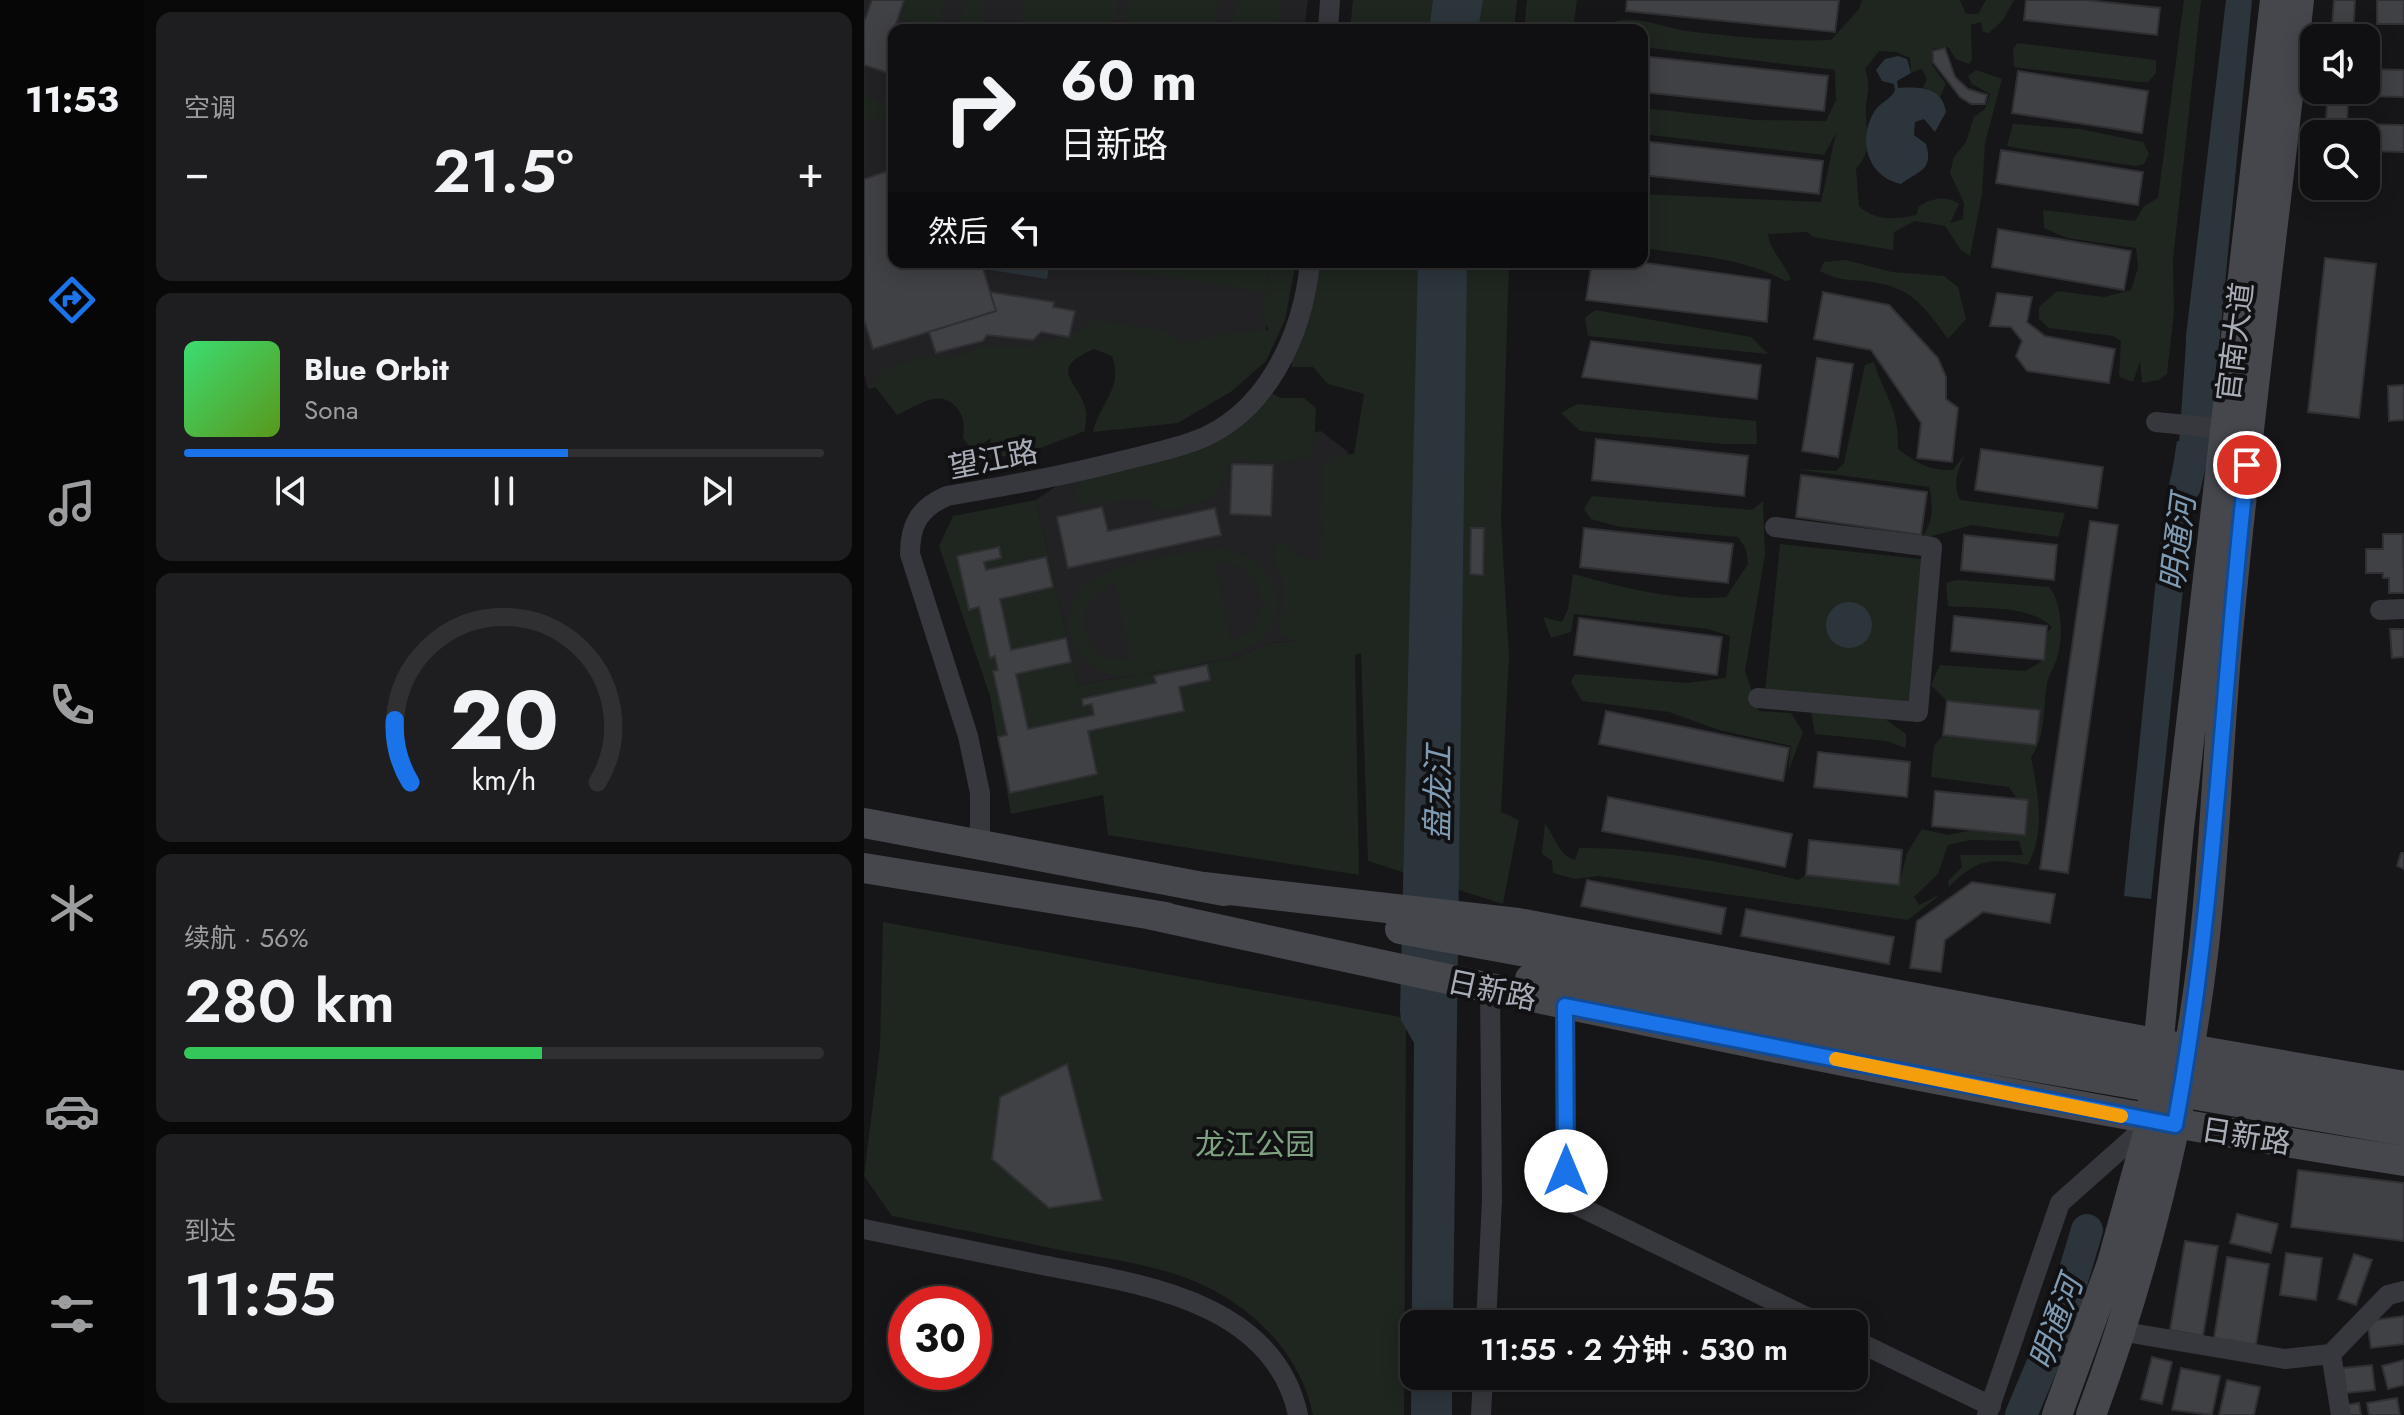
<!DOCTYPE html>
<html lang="zh">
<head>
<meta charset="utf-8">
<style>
	:root { --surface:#101012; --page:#1e1e20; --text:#f1f3f6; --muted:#9c9d9f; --line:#303032; --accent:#1a73e8 }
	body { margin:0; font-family:Jost,"Noto Sans SC",sans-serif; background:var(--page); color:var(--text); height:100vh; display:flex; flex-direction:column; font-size:30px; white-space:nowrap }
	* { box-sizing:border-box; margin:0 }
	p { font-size:26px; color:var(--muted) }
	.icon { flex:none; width:44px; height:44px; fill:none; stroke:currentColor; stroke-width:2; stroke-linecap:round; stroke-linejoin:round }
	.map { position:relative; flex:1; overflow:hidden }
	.panel { display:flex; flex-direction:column; gap:12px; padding:12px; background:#09090a; width:720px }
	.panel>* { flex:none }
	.banner { position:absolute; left:24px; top:24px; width:760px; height:244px; border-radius:16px; box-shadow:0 4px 20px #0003,0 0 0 2px var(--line); background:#101012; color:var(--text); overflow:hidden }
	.buttons { position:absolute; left:1436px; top:24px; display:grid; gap:16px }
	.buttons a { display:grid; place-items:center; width:80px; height:80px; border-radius:16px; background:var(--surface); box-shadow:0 4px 20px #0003,0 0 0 2px var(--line); font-size:40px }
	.speed { position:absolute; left:24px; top:1286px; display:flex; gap:16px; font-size:40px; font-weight:700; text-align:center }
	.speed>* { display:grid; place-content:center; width:104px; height:104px; border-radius:50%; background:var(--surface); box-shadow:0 4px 20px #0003,0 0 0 2px var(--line); line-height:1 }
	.speed .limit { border:12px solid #d22; background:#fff; color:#111 }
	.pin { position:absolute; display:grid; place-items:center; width:68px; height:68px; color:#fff; margin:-34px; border:4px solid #fff; border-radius:50%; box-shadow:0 2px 8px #0007 }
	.me { position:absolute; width:88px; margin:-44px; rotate:0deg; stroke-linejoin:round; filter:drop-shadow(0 0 6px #0008) }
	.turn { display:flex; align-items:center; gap:28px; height:168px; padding:0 40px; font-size:36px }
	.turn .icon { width:104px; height:104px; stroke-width:2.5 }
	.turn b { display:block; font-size:56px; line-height:68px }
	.then { display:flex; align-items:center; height:76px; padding:0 40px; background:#0003; gap:16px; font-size:30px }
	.big { font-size:60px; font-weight:600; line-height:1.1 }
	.panel .card { flex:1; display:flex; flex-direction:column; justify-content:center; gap:12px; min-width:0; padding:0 28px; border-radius:16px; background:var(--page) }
	.panel .dial { align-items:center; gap:0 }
	.dial svg { height:208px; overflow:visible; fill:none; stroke:var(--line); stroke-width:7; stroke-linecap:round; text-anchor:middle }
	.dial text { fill:var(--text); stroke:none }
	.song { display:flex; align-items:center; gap:24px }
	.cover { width:96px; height:96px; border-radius:12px; background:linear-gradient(135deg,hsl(140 70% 55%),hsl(90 70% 35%)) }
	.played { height:8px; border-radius:4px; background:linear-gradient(90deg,var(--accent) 60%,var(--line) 60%) }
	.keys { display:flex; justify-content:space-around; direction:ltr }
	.heat { display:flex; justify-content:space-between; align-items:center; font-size:44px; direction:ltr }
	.charge { height:12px; border-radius:6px; background:linear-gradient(90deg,#34c759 56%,var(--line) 0) }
	.trip { position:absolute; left:536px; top:1310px; width:468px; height:80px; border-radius:16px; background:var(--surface); box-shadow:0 4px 20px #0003,0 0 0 2px var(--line); font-weight:600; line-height:80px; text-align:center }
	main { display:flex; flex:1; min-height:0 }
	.menu { display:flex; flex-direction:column; width:144px; justify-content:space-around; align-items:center; background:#060607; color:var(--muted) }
	.menu .icon { width:56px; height:56px }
	.menu .active { color:var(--accent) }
	.menu b { font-size:36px; color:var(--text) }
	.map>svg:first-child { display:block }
	.built { fill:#222225 }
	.green { fill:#1e261f; fill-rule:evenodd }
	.water { fill:#2c353c }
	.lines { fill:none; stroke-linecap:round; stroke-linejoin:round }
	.river { stroke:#2c353c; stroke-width:32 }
	.building { fill:#404145; stroke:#303034; stroke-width:2 }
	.street { stroke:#37383d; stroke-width:20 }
	.secondary { stroke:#45474d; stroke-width:30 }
	.secondary-bridge { stroke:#45474d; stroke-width:30 }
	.route-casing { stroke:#114b97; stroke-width:20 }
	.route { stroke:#1a73e8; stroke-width:14 }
	.slow { stroke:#f59e0b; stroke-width:14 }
	.labels { text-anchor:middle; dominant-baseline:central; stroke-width:8; stroke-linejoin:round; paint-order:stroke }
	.street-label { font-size:30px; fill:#a8adb8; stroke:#111113 }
	.park-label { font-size:30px; fill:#7fa381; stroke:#111113 }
	.water-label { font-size:32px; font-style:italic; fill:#7f9bb3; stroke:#111113 }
</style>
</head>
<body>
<main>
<nav class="menu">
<b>11:53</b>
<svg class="icon active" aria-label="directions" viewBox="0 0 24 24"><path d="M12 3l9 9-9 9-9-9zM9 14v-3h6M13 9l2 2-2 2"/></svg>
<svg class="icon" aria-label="music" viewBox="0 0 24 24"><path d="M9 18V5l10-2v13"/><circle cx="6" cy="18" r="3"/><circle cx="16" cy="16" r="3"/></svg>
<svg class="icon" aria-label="phone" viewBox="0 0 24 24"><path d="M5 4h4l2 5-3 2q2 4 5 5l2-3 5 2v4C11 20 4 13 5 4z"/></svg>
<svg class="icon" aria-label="climate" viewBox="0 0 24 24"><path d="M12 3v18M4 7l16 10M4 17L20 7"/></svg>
<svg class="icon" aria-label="car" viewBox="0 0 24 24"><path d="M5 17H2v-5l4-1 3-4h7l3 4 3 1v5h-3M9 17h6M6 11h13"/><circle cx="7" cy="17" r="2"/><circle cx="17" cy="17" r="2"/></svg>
<svg class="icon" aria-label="filters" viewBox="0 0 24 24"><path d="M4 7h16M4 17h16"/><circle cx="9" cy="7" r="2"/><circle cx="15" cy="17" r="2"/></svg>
</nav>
<section class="panel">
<div class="card"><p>空调</p>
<div class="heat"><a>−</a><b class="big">21.5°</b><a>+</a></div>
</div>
<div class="card">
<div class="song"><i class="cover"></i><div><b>Blue Orbit</b><p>Sona</p></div></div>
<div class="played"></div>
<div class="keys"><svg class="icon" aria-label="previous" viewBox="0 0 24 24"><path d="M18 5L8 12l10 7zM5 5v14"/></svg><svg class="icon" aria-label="pause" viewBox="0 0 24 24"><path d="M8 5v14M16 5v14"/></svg><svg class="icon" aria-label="next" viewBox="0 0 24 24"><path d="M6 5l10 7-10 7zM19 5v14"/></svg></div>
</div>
<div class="card dial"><svg viewBox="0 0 100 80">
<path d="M14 69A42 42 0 1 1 86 69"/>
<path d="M14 69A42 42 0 0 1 8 45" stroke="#1a73e8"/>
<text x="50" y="56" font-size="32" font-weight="700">20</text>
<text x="50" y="72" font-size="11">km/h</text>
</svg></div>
<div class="card"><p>续航 · 56%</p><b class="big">280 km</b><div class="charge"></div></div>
<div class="card"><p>到达</p><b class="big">11:55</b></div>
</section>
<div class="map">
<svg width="1540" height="1415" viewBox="0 0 1540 1415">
	<rect width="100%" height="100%" fill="#161618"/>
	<path class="built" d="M0 0H444L440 30H30V262H410L400 344 351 348 277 338 4 389 0 374Z
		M457 431 484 452 491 634 408 643 368 659 214 685 172 500 197 483Z"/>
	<path class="green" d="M41 0H80L74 29 37 18Z
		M102 0H119L120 21 138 30H95Z
		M161 0H254L248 30H156Z
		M264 0H355L349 30H258Z
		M374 0H418L412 30H368Z
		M489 0H653L650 30H486Z
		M663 0H713L709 30H660Z
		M998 0H1096L1102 14H1114L1122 0H1150L1139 20 1125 33 1119 32 1117 22 1107 25 1108 60 1105 64 1092 59 1084 47 1068 49V65L1082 84 1076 97 1059 87 1063 80 1058 69 1047 73 1046 58 1032 52 1015 51 1001 69C1008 88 1001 96 1002 114 1002 133 1009 152 992 168L995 206C1011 221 1032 220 1052 215L1055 206C1069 198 1082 195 1095 204L1086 223 1099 219 1100 203 1086 173 1090 157 1102 142 1110 117 1121 109 1126 94 1108 84 1104 76 1112 70 1138 79 1121 143 1118 194 1106 256 1097 250 1081 226 1051 221 1030 232 1029 250 949 237 943 232 904 234C907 253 920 261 927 280L921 281C879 257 825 255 778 248V194L957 202 972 133 960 155 778 134V108L892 120 962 121 972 100 971 70 778 47V30H742L740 25C771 11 798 29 830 32 875 37 921 42 967 40L995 9Z
		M1320 0H1337L1309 260 1310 312 1303 374 1295 380 1278 383 1276 361 1269 382 1255 377 1257 341 1249 336 1185 328 1175 319V307L1193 291 1240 297 1267 290 1274 268 1272 248 1203 238 1180 228 1179 210 1271 221 1280 206 1294 198Z
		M1153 43 1292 60V73L1284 82H1274L1150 67 1149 50Z
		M30 92V114L0 122V96L17 102Z
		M1149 124 1216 129 1279 142 1285 154 1280 164 1271 166 1153 148 1143 146Z
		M982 260 1028 272 1080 276 1094 287 1102 319 1084 339C1058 303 1045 285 999 281 983 280 970 279 956 271L960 262Z
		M235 262H406L402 291 410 262H432L421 320 402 361 368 391 314 423 229 432C236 403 260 387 248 356L230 349C181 370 216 381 222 411 223 417 221 425 221 431L163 453 125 458 127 438 108 450 99 438C101 426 100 416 92 407 75 388 53 406 33 415L10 385 19 369 61 357 88 358 116 347H161L209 333 228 320 302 330 320 344 360 334 405 330 396 315 402 292 234 267Z
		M452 262H645L637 521 645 656 637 812 655 820 639 904 504 861 497 653 491 655 495 875 244 835 239 795 147 814 126 696 75 546 89 516 172 500 214 685 368 659 408 643 431 641 415 633C416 609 429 584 410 563L413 542 416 540 437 557 457 560 455 544 460 530 455 516 459 502V465L472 455 490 454 500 394 464 384 449 367H428V330Z
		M731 310 887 337 904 354 724 336 721 318Z
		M1010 362C1021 399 1035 406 1034 449 1052 463 1066 471 1089 470L1101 454C1094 470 1088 483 1096 500L1201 513 1194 537 1108 525 1054 540C1069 529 1070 504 1065 487L930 469 972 471 980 463 1001 365Z
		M393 386 417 398H440L452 408 450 449 444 458 411 463 370 459 350 497 307 511 291 509 285 500C258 497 236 507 211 502L212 488 219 477 326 448Z
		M713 404 892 421 893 444H860L716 431 697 413Z
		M728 496 888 510 899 501 901 555 881 671 895 711 927 713 939 732 924 772 927 746 855 730 805 712 718 701 707 682 711 674 823 683 862 678 866 636 844 629 710 614 707 632 687 638 679 617 698 622 704 609 709 574C758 587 811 602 862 597L884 564 882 549 874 537 756 527 727 519 720 509Z
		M916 544 1066 560 1051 709 901 693Z
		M348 549C395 545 435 596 400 637 384 657 274 680 248 675 237 673 225 666 218 657 208 646 204 632 205 617 210 560 304 558 348 549ZM361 562C405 571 412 627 367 641L351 563ZM251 583 267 661H266L236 656C210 632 216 594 251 583Z
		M1093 580 1185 587C1198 602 1199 636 1194 654 1192 665 1185 673 1183 684 1179 708 1182 737 1167 757 1174 793 1182 831 1164 865 1125 858 1113 859 1085 887L1084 881 1098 867 1096 855H1159L1155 841 1106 840 1084 845 1074 874 1050 897 1055 905 1077 894 1044 920 735 876 711 879 689 873 688 861 678 854 681 823C691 837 695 856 711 860L715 848C781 847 870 863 934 880L942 875 1035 885 1043 853 1058 829 1084 835 1109 830 1160 835 1164 800 1153 799 1145 787 1067 777 1070 746 1079 735 1172 745 1176 710 1083 701 1067 685 1076 665 1161 671 1180 660 1182 634 1188 627C1166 604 1114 609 1084 606L1082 583Z
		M947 711 1014 714 1042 734V748L1022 741 951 734Z
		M19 922 542 1018 540 1415H449C435 1344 372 1291 304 1272 269 1261 231 1257 196 1250 140 1238 84 1227 28 1216L0 1176 16 1047Z"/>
	<path class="water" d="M569 0H619L614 30H565Z
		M1362 0H1388L1351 389 1322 385V336Z
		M1034 56 1043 59 1047 73 1033 81 1034 88C1055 87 1078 86 1082 112L1071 132 1060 119 1051 122 1050 135 1062 144C1070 171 1054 171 1037 184 1004 177 993 141 1010 112 1016 102 1027 100 1031 90L1030 84 1018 81 1012 70 1021 59Z
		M128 262H186L183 279 127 270Z
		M554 262H603L589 1324H550V1376H588V1415H547L550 1043 537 1020 536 1011Z
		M1313 441 1343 445 1328 502 1287 899 1260 896 1294 559Z
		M962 625a23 23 0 1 1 46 0a23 23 0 1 1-46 0Z"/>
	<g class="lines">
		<path class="river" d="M1321 486 1331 444 1338 345
			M1157 1415 1194 1327 1223 1230"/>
	</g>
	<path class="building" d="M8 0H40L26 42 30 43V75L0 65V22Z
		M763 0H975L971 32 762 11Z
		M1162 0H1222L1296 8 1293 35 1160 20Z
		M1470 0H1491L1489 38H1467Z
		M1513 0H1540V24H1513Z
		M1081 48 1091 77 1104 89 1123 95 1121 104H1107L1096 97 1069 62V51Z
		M778 56 964 76 960 111 778 92Z
		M1502 69 1540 70V97L1492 96V90H1502Z
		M1154 71 1284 91 1278 133 1148 113Z
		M1464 90H1485L1482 134H1461Z
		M1490 124 1540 125V152L1502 151V134H1490Z
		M778 141 959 161 955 194 778 175Z
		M1137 150 1279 172 1274 205 1132 183Z
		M30 169V262H117L132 311 9 349 0 320V179Z
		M1134 229 1267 251 1260 290 1128 267Z
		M1461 258 1512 264 1495 418 1444 412Z
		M728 262H775L906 280 903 322 722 300Z
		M126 292 190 302 189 307 211 311 205 337 177 332 169 340 123 335 119 341 72 353 65 332 132 311Z
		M959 292 1025 305 1074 358 1082 377V399L1094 408 1088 462 1053 458 1057 423 1007 350 950 339Z
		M1133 293 1168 297 1163 322 1181 336 1251 349 1245 383 1163 371 1152 356 1158 341 1147 327 1126 326Z
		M727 341 897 365 893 399 718 377Z
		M953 358 989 364 974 457 938 451Z
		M1540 385V420L1525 421 1524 386Z
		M732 439 884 456 880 496 728 480Z
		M1117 449 1239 467 1233 508 1111 490Z
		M368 464 409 465 407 516 366 514Z
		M937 475 1063 492 1057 535 932 517Z
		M238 507 244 531 351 508 357 535 204 568 193 517Z
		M1226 521 1254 525 1204 873 1176 869Z
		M607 528H620L619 575 606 574Z
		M720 528 869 544 864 583 716 567Z
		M1519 534H1539L1540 593H1525V578H1519V573H1502V549H1519Z
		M1100 535 1193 545 1190 580 1097 570Z
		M135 547 137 558 120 562 122 570 182 557 189 587 136 599 147 650 202 638 207 662 152 674 164 729 230 715 228 704 219 706 218 699 292 683 290 676 343 665 346 680 315 687 320 711 224 731 233 774 146 793 134 737 143 735 129 671 134 670 131 656 126 658 115 607 105 610 93 556Z
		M1090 616 1183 626 1180 660 1087 651Z
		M715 618 858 637 853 675 710 655Z
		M1526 629H1540V657L1528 658Z
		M1083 701 1176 710 1172 745 1079 735Z
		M742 711 925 748 919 781 735 744Z
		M954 752 1046 762 1043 797 950 787Z
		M1071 791 1164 800 1161 835 1068 826Z
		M744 797 928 834 921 867 738 831Z
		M945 840 1038 850 1035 885 942 875Z
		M1537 853H1540V869L1533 866Z
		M723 880 862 908 857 934 717 906Z
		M1108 882 1191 894 1186 923 1119 912 1081 940 1077 972 1046 968 1053 921Z
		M882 909 1030 937 1025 964 877 936Z
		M203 1064 238 1200 185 1208 128 1159 136 1097Z
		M1434 1170 1540 1183V1241L1427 1227Z
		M1373 1214 1414 1224 1407 1253 1366 1243Z
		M1321 1241 1354 1246 1339 1336 1306 1330Z
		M1422 1253 1458 1258 1452 1300 1416 1295Z
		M1490 1254 1508 1260 1492 1305 1474 1299Z
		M1363 1257 1405 1264 1392 1345 1350 1338Z
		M1540 1316V1344L1507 1348 1503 1321Z
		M1288 1357 1308 1362 1298 1404 1277 1399Z
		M1540 1360V1385L1524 1389 1518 1366Z
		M1508 1365 1511 1390 1482 1393 1479 1368Z
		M1317 1368 1356 1376 1348 1415 1308 1410Z
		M1363 1380 1396 1387 1390 1415H1355Z
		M1533 1398 1536 1415H1505L1503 1403Z
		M1495 1403 1497 1415H1483L1482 1405Z"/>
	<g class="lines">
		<path class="street" d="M464 30 466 0
			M1292 422 1361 429
			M1516 610 1540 609
			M894 698 1054 712 1068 547 911 527
			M116 843V793L104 736 46 554C46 525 55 508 83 496 141 486 199 476 257 461 281 455 305 450 328 442 403 416 439 334 446 262
			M701 1006 702 1200 957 1324
			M0 1229C58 1241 115 1252 173 1264 269 1283 409 1298 434 1415
			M622 1324 628 1200 626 989
			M1255 1331 1421 1359 1467 1354 1524 1295 1540 1291
			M990 1340 1127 1406
			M1467 1354 1477 1415
			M617 1415 619 1376
			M1123 1415 1196 1203 1287 1122"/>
		<path class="secondary" d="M0 823 360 891
			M0 868 302 917
			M340 887 654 923 1296 1044 1540 1086
			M284 914C701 1005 1118 1096 1540 1161
			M536 929 673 954
			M1193 1415 1248 1263 1287 1122 1315 828 1411 0
			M1227 1415C1282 1267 1320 1111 1339 954 1352 844 1354 733 1365 623 1384 415 1412 208 1435 0"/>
		<path class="secondary-bridge" d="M673 954 1540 1109
			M666 979 1540 1131"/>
	</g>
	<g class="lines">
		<defs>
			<path id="route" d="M702 1171 701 1006 1311 1125C1352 907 1358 685 1383 465"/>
		</defs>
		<use href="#route" class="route-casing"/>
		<use href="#route" class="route"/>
		<path class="slow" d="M972 1059 1257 1116"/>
	</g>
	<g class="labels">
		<g class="street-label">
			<text transform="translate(1371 342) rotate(-83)">官南大道</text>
			<text transform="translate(129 459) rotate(-11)">望江路</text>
			<text transform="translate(628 990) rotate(12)">日新路</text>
			<text transform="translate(1382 1136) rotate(9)">日新路</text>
		</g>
		<g class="park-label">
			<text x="391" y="1144">龙江公园</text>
		</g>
		<g class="water-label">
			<text transform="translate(1314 543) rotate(-83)">明通河</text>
			<text transform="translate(574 793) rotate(-89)">盘龙江</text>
			<text transform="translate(1192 1323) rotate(-70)">明通河</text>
		</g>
	</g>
</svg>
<div class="buttons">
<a><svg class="icon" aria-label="sound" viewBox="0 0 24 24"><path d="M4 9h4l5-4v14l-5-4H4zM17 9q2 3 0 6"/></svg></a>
<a><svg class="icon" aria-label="search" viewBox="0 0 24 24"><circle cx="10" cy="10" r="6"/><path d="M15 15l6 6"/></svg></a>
</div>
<div class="speed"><div class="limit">30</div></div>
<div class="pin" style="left:1383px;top:465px;background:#d93025"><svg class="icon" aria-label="arrive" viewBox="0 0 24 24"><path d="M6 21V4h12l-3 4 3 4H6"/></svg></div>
<svg class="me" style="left:702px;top:1171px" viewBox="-20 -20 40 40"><circle r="19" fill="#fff"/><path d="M0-13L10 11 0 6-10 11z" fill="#1a73e8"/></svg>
<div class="trip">11:55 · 2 分钟 · 530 m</div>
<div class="banner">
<div class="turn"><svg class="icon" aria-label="right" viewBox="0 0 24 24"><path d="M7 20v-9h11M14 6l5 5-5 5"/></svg><div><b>60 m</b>日新路</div></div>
<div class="then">然后<svg class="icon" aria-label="left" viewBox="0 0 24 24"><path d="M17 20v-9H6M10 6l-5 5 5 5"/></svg></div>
</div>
</div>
</main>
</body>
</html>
